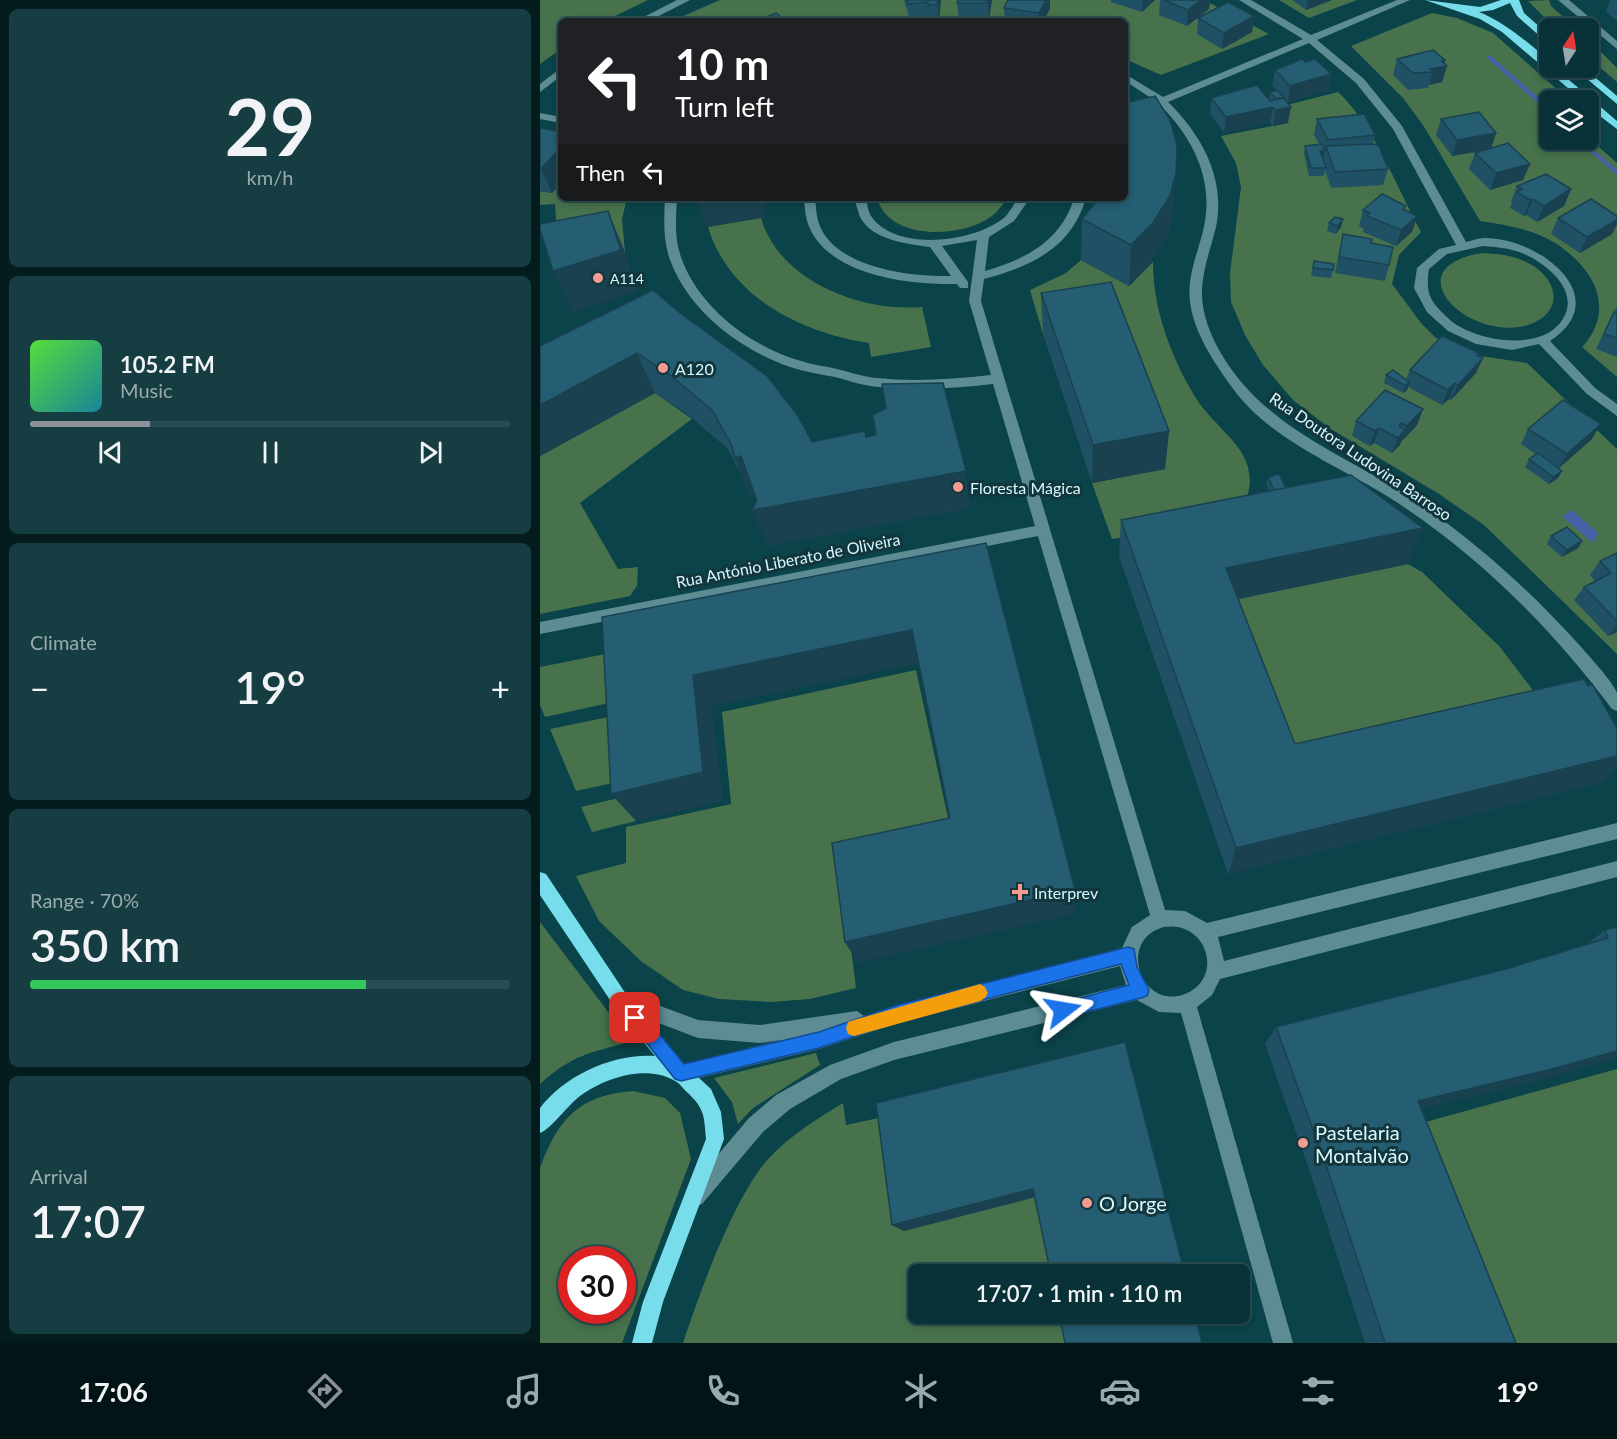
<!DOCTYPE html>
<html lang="en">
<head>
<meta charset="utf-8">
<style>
	:root { --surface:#083237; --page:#163e42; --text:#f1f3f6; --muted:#98aaad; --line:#294d52; --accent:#8c9099 }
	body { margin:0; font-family:Lato,sans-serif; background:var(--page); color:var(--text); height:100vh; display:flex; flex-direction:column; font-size:22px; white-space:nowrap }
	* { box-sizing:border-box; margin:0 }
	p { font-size:20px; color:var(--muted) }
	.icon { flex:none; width:33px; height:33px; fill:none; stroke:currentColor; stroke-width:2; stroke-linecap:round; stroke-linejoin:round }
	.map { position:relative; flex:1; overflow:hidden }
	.details { display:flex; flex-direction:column; gap:9px; padding:9px; background:#041c1e; width:540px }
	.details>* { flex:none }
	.hud { position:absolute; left:18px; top:18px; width:570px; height:183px; border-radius:9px; box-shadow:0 3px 9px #0003,0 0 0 2px var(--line); background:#202124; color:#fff; overflow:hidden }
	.needle { width:39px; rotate:12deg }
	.tools { position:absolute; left:999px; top:18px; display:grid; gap:12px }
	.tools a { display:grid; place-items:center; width:60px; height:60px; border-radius:9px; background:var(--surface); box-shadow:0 3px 9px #0003,0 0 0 2px var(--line); font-size:30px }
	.speed { position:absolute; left:18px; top:1246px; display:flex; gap:12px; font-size:30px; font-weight:700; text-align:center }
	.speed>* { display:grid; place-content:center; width:78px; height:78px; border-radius:50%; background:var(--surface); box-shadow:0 3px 9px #0003,0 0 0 2px var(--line); line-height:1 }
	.speed .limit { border:9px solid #d22; background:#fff; color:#111 }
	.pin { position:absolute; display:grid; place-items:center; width:51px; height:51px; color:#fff; margin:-26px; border-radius:12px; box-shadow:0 3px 9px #0006 }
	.me { position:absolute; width:66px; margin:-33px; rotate:76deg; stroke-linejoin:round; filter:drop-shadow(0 0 4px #0008) }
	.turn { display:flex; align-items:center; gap:21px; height:126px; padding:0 18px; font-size:27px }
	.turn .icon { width:78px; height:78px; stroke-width:2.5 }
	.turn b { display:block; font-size:42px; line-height:51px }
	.then { display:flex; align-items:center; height:57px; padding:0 18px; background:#0003; gap:12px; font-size:22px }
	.big { font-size:45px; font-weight:600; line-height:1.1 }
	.details .widget { flex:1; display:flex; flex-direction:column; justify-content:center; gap:9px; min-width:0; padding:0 21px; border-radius:9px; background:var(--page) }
	.details .dial { align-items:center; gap:0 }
	.dial b { font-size:78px; line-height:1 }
	.song { display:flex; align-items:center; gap:18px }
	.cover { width:72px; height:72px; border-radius:9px; background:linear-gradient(135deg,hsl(110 70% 55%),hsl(190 70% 35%)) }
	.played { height:6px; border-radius:3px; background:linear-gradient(90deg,var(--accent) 25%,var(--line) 25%) }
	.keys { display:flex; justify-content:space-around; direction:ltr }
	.heat { display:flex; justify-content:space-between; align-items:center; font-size:33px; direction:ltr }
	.charge { height:9px; border-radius:4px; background:linear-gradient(90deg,#34c759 70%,var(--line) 0) }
	.trip { position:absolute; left:368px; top:1264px; width:342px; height:60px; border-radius:9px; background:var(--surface); box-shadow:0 3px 9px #0003,0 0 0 2px var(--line); font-weight:600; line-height:60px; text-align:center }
	.tab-bar { display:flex; height:96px; justify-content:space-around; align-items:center; background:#031416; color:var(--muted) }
	.tab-bar .icon { width:42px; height:42px }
	.tab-bar .on { color:var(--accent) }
	.tab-bar b { font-size:27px; color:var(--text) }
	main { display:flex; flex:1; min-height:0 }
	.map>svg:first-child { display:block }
	.green { fill:#47724c; fill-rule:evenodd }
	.water { fill:#4861a6 }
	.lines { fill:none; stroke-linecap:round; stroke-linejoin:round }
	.stream { fill:#4861a6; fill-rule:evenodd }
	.minor { fill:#5e8c93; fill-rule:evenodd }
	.major { fill:#78ddeb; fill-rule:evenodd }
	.wall { fill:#205063 }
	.shaded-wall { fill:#1a4150 }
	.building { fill:#255d73; stroke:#1a4150; stroke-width:1.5 }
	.route { fill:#1a73e8; stroke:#114b97; stroke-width:1.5 }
	.slow { fill:#f59e0b }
	.poi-dot { fill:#f59c92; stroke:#12363b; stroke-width:2 }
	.labels { text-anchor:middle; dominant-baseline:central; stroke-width:6; stroke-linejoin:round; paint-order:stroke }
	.far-poi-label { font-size:14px; fill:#d8f9fe; stroke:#12363b; text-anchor:start }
	.poi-label { font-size:16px; fill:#d8f9fe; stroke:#12363b; text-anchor:start }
	.street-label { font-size:16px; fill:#d8f9fe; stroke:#12363b }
	.near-poi-label { font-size:20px; fill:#d8f9fe; stroke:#12363b; text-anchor:start }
</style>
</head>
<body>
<main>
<section class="details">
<div class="widget dial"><b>29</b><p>km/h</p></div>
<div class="widget">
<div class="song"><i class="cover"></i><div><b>105.2 FM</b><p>Music</p></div></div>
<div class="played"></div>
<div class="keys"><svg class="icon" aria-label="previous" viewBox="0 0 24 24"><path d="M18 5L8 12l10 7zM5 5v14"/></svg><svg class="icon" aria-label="pause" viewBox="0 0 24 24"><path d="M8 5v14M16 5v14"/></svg><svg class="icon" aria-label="next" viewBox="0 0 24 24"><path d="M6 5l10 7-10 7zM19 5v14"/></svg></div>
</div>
<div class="widget"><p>Climate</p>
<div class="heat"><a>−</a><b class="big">19°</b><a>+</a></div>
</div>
<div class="widget"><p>Range · 70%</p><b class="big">350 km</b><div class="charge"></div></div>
<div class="widget"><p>Arrival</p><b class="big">17:07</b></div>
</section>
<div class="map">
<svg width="1077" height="1343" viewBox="0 0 1077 1343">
	<rect width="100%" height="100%" fill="#0a4349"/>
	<path class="green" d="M0 0H108L65 21H21V49L0 64Z
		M180 0H664L729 34 621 75 585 59V21H132Z
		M739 0H817L769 18Z
		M1009 0 1011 6 1036 28H1015L988 1Z
		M892 13 917 18 953 33 1029 100H1010V140L1049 138 1077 163V377L1042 347C1077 309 1054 268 1015 243 993 229 965 225 940 221L883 125 863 98 811 46Z
		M1049 40 1077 68V82L1049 58Z
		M798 92C834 125 857 188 881 232L859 255 852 284 881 323 896 338 927 354 987 363 1077 449V654L944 525 899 494 791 429 754 401 723 365 705 335 691 302 690 273 701 187 696 163 681 136 748 123 735 108Z
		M21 183V198H87L82 219 85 252 19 265 15 204 0 205V191L12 193Z
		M337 198H467C461 208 454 216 444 221 414 238 348 239 337 198Z
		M221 218C240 282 321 312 382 307L391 347 331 357 329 343C261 333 189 297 168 227Z
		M942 253C961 254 979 256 995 267 1024 288 1018 318 984 326 925 340 854 267 942 253Z
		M541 260 589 286 613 262C613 307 629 351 651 390 677 438 732 450 700 516L572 539 552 483 624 469 503 334 490 290 526 273Z
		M115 393 152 419 40 503 78 569 98 567 97 586 90 596 0 614V456Z
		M868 564 882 572 960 647 995 693 744 774 679 603Z
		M85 650 87 699 5 717 0 705V667Z
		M376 670 410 827 299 851 316 988 270 999 231 1002 179 999 143 990 102 962 59 921 36 876 86 863V827L191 804 182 712Z
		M88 713 92 779 36 791 10 729Z
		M95 794 96 821 52 832 41 807Z
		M0 922 91 1042C51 1052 32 1055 0 1084Z
		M276 1053 280 1065 213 1108 198 1124 192 1102 174 1078Z
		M1077 1069V1343H967L882 1123Z
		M93 1091 125 1098 140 1113 151 1159 82 1343H0V1168C18 1119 39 1095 93 1091ZM32 1260H82V1311H32Z
		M303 1103 306 1125 348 1116 496 1197 513 1275H378V1314H521L527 1343H143C160 1292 194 1196 230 1157 251 1135 277 1119 303 1103Z"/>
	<path class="water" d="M1032 510 1058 533 1053 543 1022 516Z"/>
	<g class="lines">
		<path class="stream" d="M947 56H951L1010 108V114L947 58Z
			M1037 140H1043L1077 170V175Z"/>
		<path class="minor" d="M137 0H150L109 21H96Z
			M699 0H711L771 35 857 0H870L777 40 824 79 862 126 926 242C931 241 938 238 944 238 998 237 1077 297 1010 341L1055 388 1077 404V416L1047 394 999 344 972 350 936 344 908 331 887 312 874 288 877 268 899 249 916 245 853 129 816 83 769 43 628 102C662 135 686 179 676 227 671 248 663 268 662 289 660 332 694 379 725 406 768 444 822 466 870 497 930 537 983 584 1031 636 1041 647 1073 681 1077 693 1077 697 1077 705 1077 711L1072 709C1013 630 943 560 861 505 806 468 731 443 691 386 674 362 654 333 650 302 647 279 656 257 662 235 676 185 656 141 620 105L585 119V112L614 100 585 81V74L623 97 763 39ZM943 246C955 247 968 248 979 252 1002 260 1038 287 1025 315 1007 354 936 342 910 320 891 302 885 296 889 269L907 254Z
			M1018 0H1029L1077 41V49Z
			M21 68V76L0 92V84Z
			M0 113 21 117V123L0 119Z
			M125 198H137C136 218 134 238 141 257 158 307 211 347 261 361 273 365 285 366 297 369 310 372 323 377 337 378 374 382 413 379 451 375L429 301 437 240 402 246 428 282V288H420L417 284C370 285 284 276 267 221 265 214 265 205 263 198H275C276 205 276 214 278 221 292 268 371 277 411 276L390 247C367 244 332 240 320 217 318 211 316 204 314 198H326C327 203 328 211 331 216 356 253 436 242 465 217 470 212 474 204 478 198H490L474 221 449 237 445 271C485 260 522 240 534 198H546C531 249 491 266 444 279L441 301 625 910 645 911 667 923 1077 823V839L678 937 684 961 1077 861V877L680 979 672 995 657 1007 753 1343H733L641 1013 619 1012 597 1000 354 1060 301 1079 250 1109 223 1132 162 1204 155 1207 148 1204 145 1197 148 1190 209 1118 236 1095 290 1065 354 1042 586 985 580 966 358 1023 279 1049 141 1082 135 1079 132 1073 135 1067 241 1040 220 1043 158 1038 74 1006 71 1000 74 994 80 991 158 1020 220 1025 317 1011 324 1016 358 1005 582 948 592 927 610 915 498 536 0 634V622L495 526 453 384C416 388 377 391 339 387 324 386 310 381 295 377 280 374 265 372 250 367 199 349 147 310 129 257 123 238 124 218 125 198ZM624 927C667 920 685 978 645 994 600 1011 577 939 624 927Z"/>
		<path class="major" d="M885 0 940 7 961 0H979L984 13 1010 36V45L977 16 970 3 953 10 939 12C966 23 987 42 1010 61V68H1015L1077 121V129L1048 107V100H1042L962 32 940 19Z
			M1034 68H1044L1077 96V104Z
			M0 872 6 874 86 994 147 1067 171 1089 181 1112 184 1139 123 1302 112 1343H92L103 1302 166 1139C165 1130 165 1120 162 1112 159 1104 154 1099 148 1093 144 1090 140 1083 135 1081 106 1064 65 1078 40 1096 27 1106 11 1129 0 1133V1108C25 1075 74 1053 115 1056L74 1006 0 895Z"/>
	</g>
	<path class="wall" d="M364 0H401L399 21H390L389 18 370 20Z
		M452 0 449 19 419 20 417 3Z
		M468 0H510V8L504 21H465L464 8Z
		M571 0H615L602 12 571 2Z
		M620 0H670L669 9 647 26 619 15Z
		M752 0H792L766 10Z
		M1070 0H1077V21L1066 12Z
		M714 16 712 32 682 49 657 34 658 18Z
		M857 59 905 60 902 82 889 85 888 88 868 90 853 75Z
		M765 62 791 74 788 91 748 102V123L733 126 730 123 684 133 670 114 671 98 729 100 730 92 737 90 732 86 735 70Z
		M21 67V82L17 72Z
		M777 119 835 135 833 144 848 169 843 185 791 188 785 170 784 176H769L764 154 765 146 779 144 774 135Z
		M901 119 956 133 951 148 983 180 950 190 929 169 935 153 941 151 912 156 896 135Z
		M0 128 12 193 0 191Z
		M977 186 1031 189 1024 206 997 222 986 215 984 216 970 208 972 203 971 202Z
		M823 210H865L877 216 872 232 856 246 823 232 824 229 819 226Z
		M633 214 627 237 609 265 589 286 541 260 542 219Z
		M1077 216V224L1072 234 1040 253 1011 234 1018 218Z
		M803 219 801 227 796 234 787 231 789 223Z
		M803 234 831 243 849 265 845 281 795 273Z
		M774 261 793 270 791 278 771 276Z
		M113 290 272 442 327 437 430 508 227 546 217 501 215 494 210 496 200 472 188 449 147 414 115 393 0 456V346Z
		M501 293 629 431 625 469 552 483 503 334Z
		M1077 306V357L1056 349 1066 328 1074 312 1075 313V310Z
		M939 353 936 373 911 400 909 399 902 405 868 387 867 390 863 393 844 383 846 375 866 380 870 370Z
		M883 409 877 425 862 441H861L860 445 852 453 834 443 830 446 812 436 816 421Z
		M988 429 1052 439 1019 468 1018 478 1009 484 985 467 989 459 996 454 981 444Z
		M728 477 868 564 698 599 755 744 1077 728V767L1063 782 688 874 579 556 581 520 729 491 726 484Z
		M1011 536 1042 541 1038 548 1022 557 1007 544Z
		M1077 553V632L1068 636 1034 600 1044 587 1055 581 1050 575 1060 561Z
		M1077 927 1074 1059 984 1084 881 1108 976 1343H825L772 1178 725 1044 736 1027 966 969 1046 945 1065 930Z"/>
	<path class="shaded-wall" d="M398 0H401L399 21 397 5Z
		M448 0H452L449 19 448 3Z
		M506 0H510V8L504 21H499V13Z
		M603 0H615L602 12Z
		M661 0H670L669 9 647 26 648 10Z
		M768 0H792L766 10Z
		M1057 0H1065L1056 3Z
		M714 16 712 32 682 49 684 33Z
		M905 60 903 67 907 66 902 82 889 85 893 72 890 69 902 61Z
		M791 74 788 91 748 102 750 86Z
		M733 107 730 123 684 133 686 117Z
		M751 107 748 123 733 126 736 110Z
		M956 133 951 149 912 156 917 140Z
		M21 147V183L12 193 1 169Z
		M785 150 783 158 778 159 780 151Z
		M990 164 983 180 950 190 956 173Z
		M636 173 633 214 627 237 609 265 589 286 591 245Z
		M1031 189 1024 206 997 222 1004 206Z
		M156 198H226L225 217 166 227Z
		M993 199 986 215 984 216 990 200Z
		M68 211 85 252 99 291 33 312 13 271Z
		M877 216 872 232 856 246 861 230Z
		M803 219 801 227 796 234 798 226Z
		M1077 220V224L1072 234 1040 253 1047 237Z
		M97 353 115 393 0 456V405Z
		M943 358 936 373 911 400 918 385Z
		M869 382 867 390 863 393 866 386Z
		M915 383 909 399 902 405 908 390Z
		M883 409 877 425 862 441 867 426Z
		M1061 424 1052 439 1018 469 1027 454Z
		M839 428 834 443 830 446 835 431Z
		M865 430 860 445 852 453 858 438Z
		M629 431 625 469 552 483 553 445Z
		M201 456 216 494 210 496 195 458Z
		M426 471 430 508 227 546 212 510Z
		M1022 471 1018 478 1009 484 1013 477Z
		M883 528 868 564 679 603 686 568Z
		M1042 541 1038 548 1022 557 1027 550Z
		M1077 625V632L1068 636Z
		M372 630 380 663 172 706 183 801 96 821 71 794 153 675Z
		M1077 756V767L1063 782 688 874 696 848Z
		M535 890V914L318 963 305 942Z
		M1077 1051V1057L1074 1059 984 1084 857 1114 878 1101Z
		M493 1189 496 1197 364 1231 352 1225Z"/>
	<path class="building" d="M367 0H398L397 5H388V2L368 4Z
		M418 0H448V3H417Z
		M468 0H506L499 13 464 8Z
		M624 0H661L648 10Z
		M688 2 714 16 684 33 658 18Z
		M236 13 246 21H217Z
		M893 50 905 60 902 61 907 66 890 69 893 72 873 73 857 59Z
		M762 59 765 62 775 59 791 74 750 86 735 70Z
		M21 67V72H17Z
		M717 85 730 101 744 98 751 107 736 110 733 107 686 117 671 98Z
		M737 90 744 97 736 99 730 92Z
		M615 96 630 120 637 145 636 173 630 196 612 224 591 245 542 219 559 198H585V103Z
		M939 112 956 133 917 140 901 119Z
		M824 114 835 135 788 140 777 119Z
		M0 128 21 132V147L1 169H0Z
		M968 143 990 164 956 173 935 153Z
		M782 144 785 150 780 151 786 168H771L765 146Z
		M834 144 839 146 848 169 795 172 786 146Z
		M1006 174 1031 189 1004 206 993 199 990 200 977 192 982 189 977 186Z
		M842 194 866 206 863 209 877 216 861 230 827 216 830 213 823 210Z
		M1051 199 1077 216V220L1047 237 1018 218Z
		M68 211 81 250 13 271 0 229V224Z
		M795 217 803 219 798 226 789 223Z
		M803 234 832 239 831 243 853 247 849 265 799 257Z
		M774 261 794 264 793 270 773 268Z
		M571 282 629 431 553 445 501 293Z
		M113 290 140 313 227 376 258 416 272 442 325 431 326 437 336 435 333 415 346 408 342 384 403 383 426 471 212 510 217 501 201 456 195 458 192 446 172 410 130 375 97 353 0 405V346Z
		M1074 312 1077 313V338L1064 334Z
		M902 336 939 353 937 355 943 358 918 385 915 383 908 390 870 370Z
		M853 370 869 382 866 386 846 375Z
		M845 390 883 409 867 426 861 423 859 426 865 430 858 438 839 428 835 431 816 421Z
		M1023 400 1061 424 1027 454 988 429Z
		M998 453 1022 471 1013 477 989 459Z
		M739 474 746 488 734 490 728 477Z
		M811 475 883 528 686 568 755 744 1044 679 1048 686 1052 684 1077 728V756L696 848 581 520Z
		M1027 527 1042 541 1027 550 1011 536Z
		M446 543 535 890 305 942 292 843 410 818 372 630 153 675 163 772 71 794 62 617Z
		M1077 553V621L1044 587 1071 573 1060 561Z
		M1077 927V1051L1012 1069 878 1101 976 1343H845L787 1168 736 1027 966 969 1068 938 1065 930Z
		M585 1042 645 1275H511L493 1189 352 1225 336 1103Z
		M519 1314H655L662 1343H525Z"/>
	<path class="route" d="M588 947 594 949 597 967 609 990 607 996 601 998 523 1018 517 1015 515 1010 517 1004 589 985 581 964 358 1022 279 1048 141 1081 135 1079 87 1018 89 1012 95 1010 101 1012 144 1064 279 1032 358 1005Z"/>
	<path class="slow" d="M440 984 445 987 448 993 445 998 440 1001 314 1036 308 1034 306 1028 308 1022 314 1020Z"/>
	<g class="poi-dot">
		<circle cx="58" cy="278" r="6"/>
		<circle cx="123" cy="368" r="6"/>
		<circle cx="418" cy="487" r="6"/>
		<path d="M477 883h6v6h6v6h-6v6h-6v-6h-6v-6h6z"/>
		<circle cx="763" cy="1143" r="6"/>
		<circle cx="547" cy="1203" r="6"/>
	</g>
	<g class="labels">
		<g class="far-poi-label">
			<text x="70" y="278">A114</text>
		</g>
		<g class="poi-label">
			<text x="135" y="368">A120</text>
			<text x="430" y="487">Floresta Mágica</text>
			<text x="494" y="892">Interprev</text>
		</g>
		<g class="street-label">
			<text transform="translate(821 456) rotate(34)">Rua Doutora Ludovina Barroso</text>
			<text transform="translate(248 560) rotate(-11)">Rua António Liberato de Oliveira</text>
		</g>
		<g class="near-poi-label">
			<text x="775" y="1132">Pastelaria<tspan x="775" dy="23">Montalvão</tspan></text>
			<text x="559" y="1203">O Jorge</text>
		</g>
	</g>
</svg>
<div class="tools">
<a><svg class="needle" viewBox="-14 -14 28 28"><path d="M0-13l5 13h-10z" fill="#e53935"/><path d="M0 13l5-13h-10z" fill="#98aaad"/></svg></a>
<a><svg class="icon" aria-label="layers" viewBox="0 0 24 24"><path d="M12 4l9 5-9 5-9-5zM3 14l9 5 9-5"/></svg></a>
</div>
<div class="speed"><div class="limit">30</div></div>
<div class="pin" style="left:95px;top:1018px;background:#d93025"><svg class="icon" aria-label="arrive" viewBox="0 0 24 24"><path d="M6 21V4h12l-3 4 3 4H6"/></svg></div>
<svg class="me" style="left:523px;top:1010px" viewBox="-20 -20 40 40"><path d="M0-17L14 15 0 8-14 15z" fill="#1a73e8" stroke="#fff" stroke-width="4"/></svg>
<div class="trip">17:07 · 1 min · 110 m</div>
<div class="hud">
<div class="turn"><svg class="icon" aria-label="left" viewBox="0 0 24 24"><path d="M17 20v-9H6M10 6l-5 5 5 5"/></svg><div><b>10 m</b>Turn left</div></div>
<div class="then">Then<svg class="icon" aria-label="left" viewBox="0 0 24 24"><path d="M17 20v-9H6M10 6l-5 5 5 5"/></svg></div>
</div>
</div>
</main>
<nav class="tab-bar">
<b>17:06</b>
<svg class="icon on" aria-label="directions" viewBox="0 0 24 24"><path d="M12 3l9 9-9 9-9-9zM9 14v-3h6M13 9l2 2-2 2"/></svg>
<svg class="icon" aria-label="music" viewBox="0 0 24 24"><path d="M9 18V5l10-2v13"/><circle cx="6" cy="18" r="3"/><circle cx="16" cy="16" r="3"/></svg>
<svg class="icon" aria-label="phone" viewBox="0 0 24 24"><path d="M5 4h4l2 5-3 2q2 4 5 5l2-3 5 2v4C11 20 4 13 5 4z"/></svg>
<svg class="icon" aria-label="climate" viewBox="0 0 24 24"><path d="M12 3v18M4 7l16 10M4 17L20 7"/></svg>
<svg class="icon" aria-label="car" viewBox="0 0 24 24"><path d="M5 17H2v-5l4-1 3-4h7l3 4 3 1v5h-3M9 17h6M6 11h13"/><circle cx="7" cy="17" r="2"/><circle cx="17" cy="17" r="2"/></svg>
<svg class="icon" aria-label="filters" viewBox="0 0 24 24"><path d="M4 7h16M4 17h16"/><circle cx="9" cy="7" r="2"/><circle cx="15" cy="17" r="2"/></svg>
<b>19°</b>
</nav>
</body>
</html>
